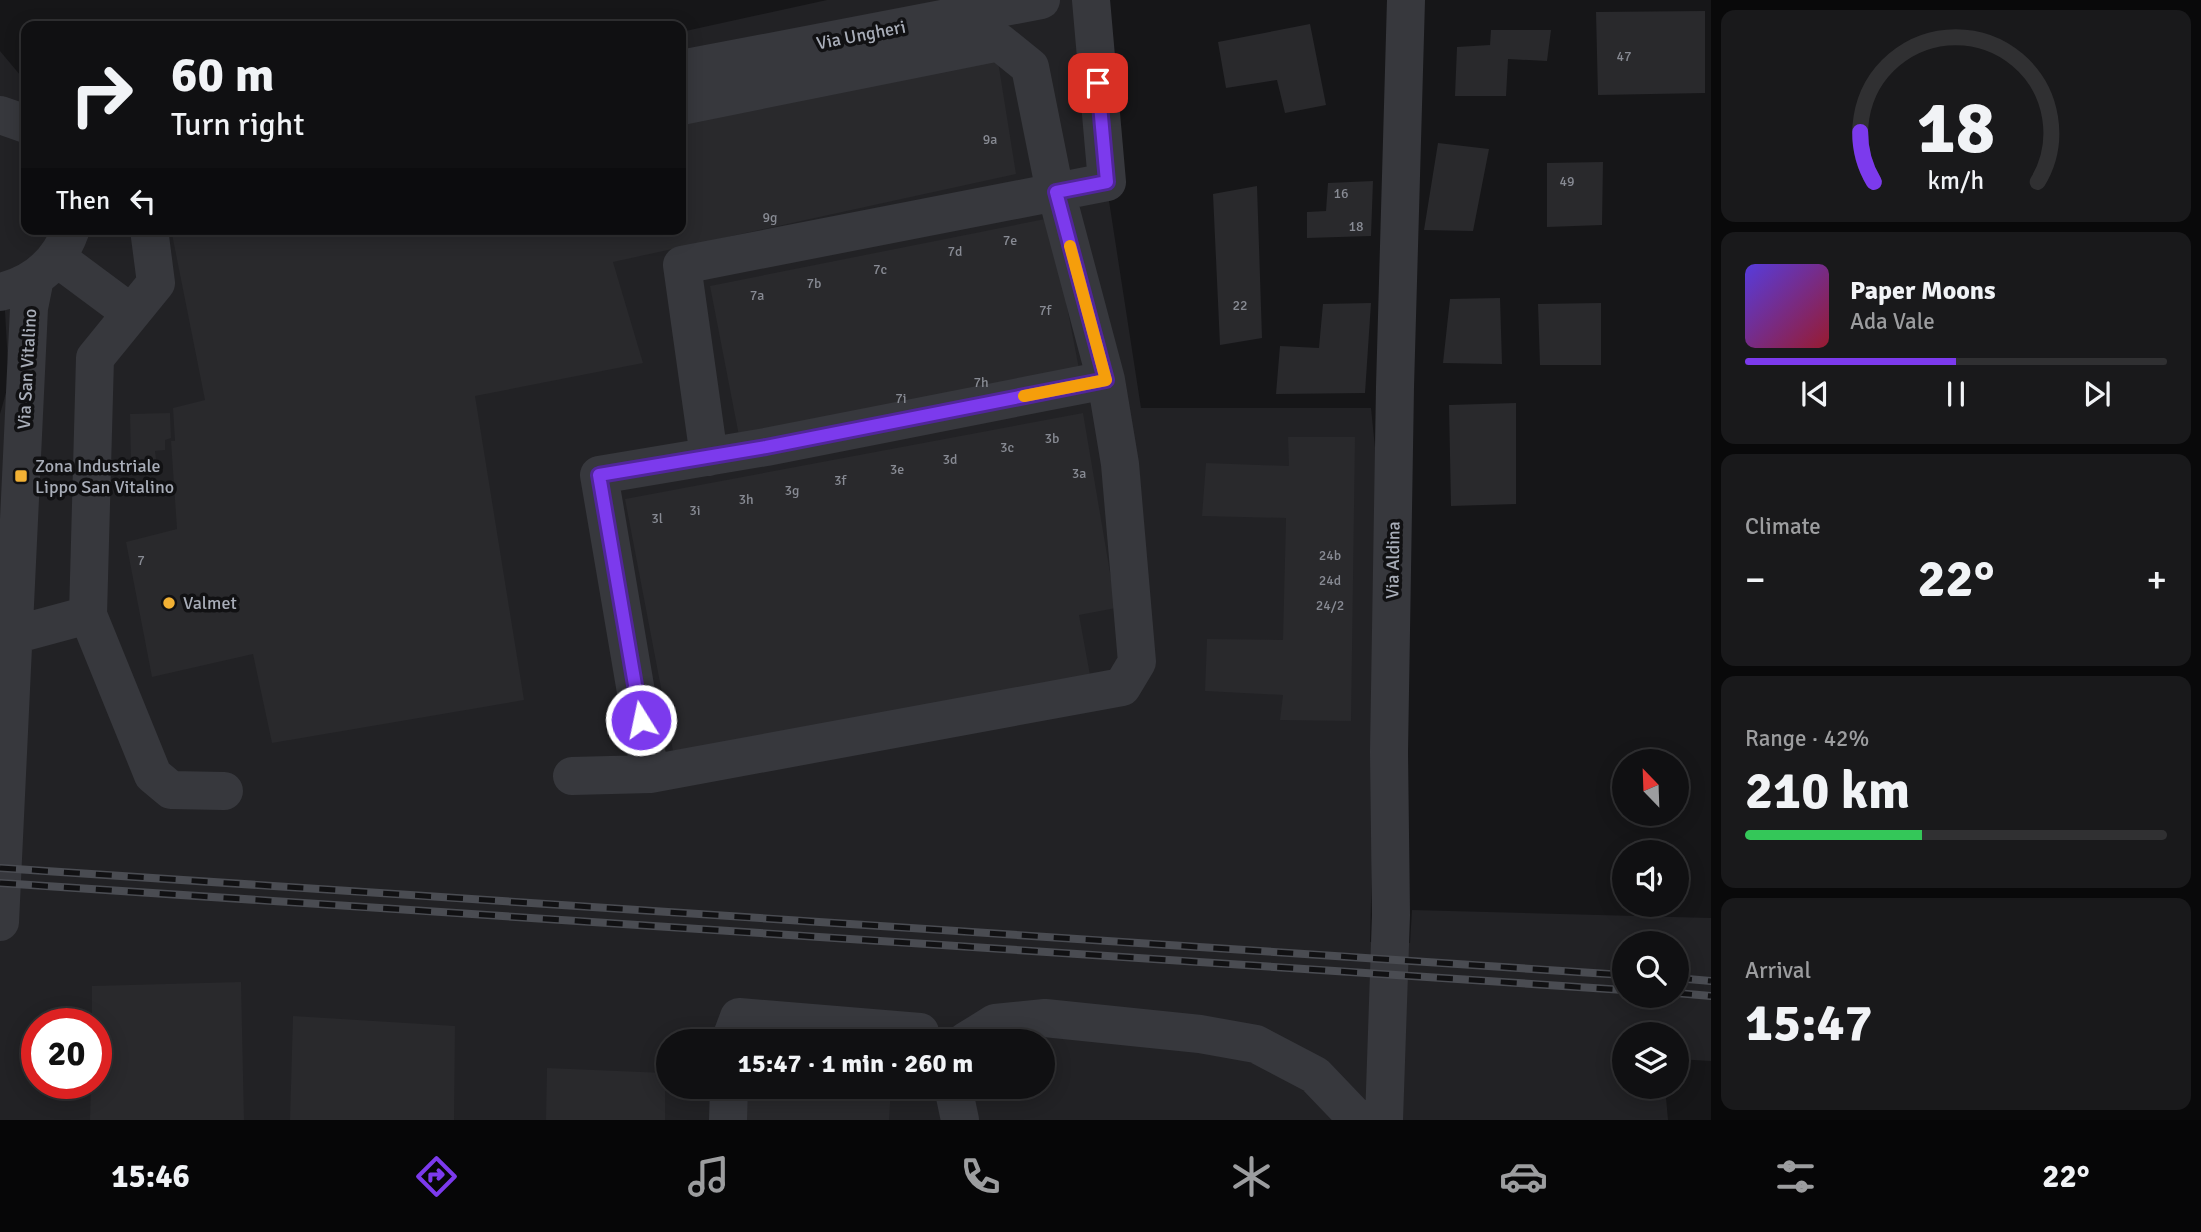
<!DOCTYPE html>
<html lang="en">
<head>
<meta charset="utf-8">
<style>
	:root { --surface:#101012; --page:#19191b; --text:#f1f3f6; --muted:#9c9d9f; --line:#303032; --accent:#7c3aed }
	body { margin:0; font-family:Signika,sans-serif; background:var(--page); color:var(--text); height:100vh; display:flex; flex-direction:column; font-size:26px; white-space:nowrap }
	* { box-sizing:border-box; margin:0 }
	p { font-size:23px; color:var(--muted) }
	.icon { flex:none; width:38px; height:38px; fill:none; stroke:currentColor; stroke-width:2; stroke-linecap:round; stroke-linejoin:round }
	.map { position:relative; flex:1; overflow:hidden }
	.details { display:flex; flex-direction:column; gap:10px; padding:10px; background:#09090a; width:490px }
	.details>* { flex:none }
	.hud { position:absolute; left:21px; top:21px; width:665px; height:214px; border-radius:14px; box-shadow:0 4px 18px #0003,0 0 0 2px var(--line); background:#101012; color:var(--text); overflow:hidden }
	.needle { width:46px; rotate:337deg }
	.fabs { position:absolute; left:1612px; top:749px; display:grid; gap:14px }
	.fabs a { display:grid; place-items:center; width:77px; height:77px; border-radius:50%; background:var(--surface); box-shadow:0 4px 18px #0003,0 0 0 2px var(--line); font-size:35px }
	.speed { position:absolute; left:21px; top:1008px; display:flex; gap:14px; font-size:35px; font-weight:700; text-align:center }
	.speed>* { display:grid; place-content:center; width:91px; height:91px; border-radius:50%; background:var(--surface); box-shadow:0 4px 18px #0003,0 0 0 2px var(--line); line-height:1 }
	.speed .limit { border:10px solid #d22; background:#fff; color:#111 }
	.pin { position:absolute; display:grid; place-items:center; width:60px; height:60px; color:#fff; margin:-30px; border-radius:14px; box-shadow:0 4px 10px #0006 }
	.me { position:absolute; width:77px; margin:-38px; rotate:350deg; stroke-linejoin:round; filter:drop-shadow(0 0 5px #0008) }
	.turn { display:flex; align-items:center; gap:24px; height:147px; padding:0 35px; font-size:32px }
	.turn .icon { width:91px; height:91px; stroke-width:2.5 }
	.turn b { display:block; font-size:49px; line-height:60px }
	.then { display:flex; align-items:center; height:66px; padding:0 35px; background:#0003; gap:14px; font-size:26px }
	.big { font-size:52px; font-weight:800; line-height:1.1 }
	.details .card { flex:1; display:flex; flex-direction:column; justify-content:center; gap:10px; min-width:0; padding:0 24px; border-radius:14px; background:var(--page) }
	.details .dial { align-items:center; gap:0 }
	.dial svg { height:182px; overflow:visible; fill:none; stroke:var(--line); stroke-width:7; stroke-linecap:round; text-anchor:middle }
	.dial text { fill:var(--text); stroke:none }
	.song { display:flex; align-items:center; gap:21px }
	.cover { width:84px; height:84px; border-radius:10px; background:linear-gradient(135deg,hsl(250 70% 55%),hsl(350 70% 35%)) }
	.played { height:7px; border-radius:4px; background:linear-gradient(90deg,var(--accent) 50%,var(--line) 50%) }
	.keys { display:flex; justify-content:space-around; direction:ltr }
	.heat { display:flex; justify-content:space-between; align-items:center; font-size:38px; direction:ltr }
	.charge { height:10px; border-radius:5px; background:linear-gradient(90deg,#34c759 42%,var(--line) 0) }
	.trip { position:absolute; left:656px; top:1029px; width:399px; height:70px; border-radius:35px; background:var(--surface); box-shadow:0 4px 18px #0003,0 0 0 2px var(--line); font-weight:800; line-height:70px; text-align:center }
	.tabs { display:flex; height:112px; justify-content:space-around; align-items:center; background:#060607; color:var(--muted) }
	.tabs .icon { width:49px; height:49px }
	.tabs .selected { color:var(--accent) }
	.tabs b { font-size:32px; color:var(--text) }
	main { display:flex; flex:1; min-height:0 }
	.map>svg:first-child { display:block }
	.built { fill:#222225; fill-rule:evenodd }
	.building { fill:#29292c }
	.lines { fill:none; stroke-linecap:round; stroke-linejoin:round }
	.minor { stroke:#37383d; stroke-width:38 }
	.rail-casing { stroke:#4a4c52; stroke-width:8 }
	.rail { stroke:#111113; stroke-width:5; stroke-dasharray:16; stroke-linecap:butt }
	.route-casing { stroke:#51269a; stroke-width:18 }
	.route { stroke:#7c3aed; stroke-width:12 }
	.slow { stroke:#f59e0b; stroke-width:12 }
	.poi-dot { fill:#f2b134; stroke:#111113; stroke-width:2.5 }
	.labels { text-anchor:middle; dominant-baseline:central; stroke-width:7; stroke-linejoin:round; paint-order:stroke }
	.number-label { font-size:14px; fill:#888b94 }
	.street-label { font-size:18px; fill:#a8adb8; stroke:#111113 }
	.poi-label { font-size:18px; fill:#a8adb8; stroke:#111113; text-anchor:start }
</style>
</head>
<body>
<main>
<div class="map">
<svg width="1711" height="1120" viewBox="0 0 1711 1120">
	<rect width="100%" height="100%" fill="#161618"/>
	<path class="built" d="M827 0H1078L1141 408H1371L1381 507 1370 942 1410 943 1412 910 1711 918V1061L1677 1059 1676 1034H1624V1087H1665L1668 1120H0V414L9 382 4 294 0 291V51L26 82V229H681V32ZM1624 943H1676V996H1624ZM37 1024H96V1083H37ZM668 1041H1043V1087H668Z"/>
	<path class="building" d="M1705 11V93L1598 95 1596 12Z
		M1310 24 1326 105 1285 113 1277 80 1226 88 1218 42Z
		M1491 30H1551L1547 61 1508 59 1506 96H1455L1457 47 1490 45Z
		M997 55 1016 174 613 262 643 363 475 396 524 700 272 743 253 654 152 677 126 542 177 529 171 441H175L173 408 205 400 171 229H681V118Z
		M1438 143 1489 149 1473 231 1424 230Z
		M1603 162 1602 225 1547 227V163Z
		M1373 181 1371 236 1307 238V212L1326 211 1328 183Z
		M1257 186 1262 338 1220 345 1213 194Z
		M1050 218 1080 374 740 441 710 286Z
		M1500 298 1502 364 1443 363 1450 299Z
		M1371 303 1365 393 1276 394 1280 346 1319 348 1323 304Z
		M1601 303V365H1540L1538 304Z
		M1516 403V504L1451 506 1449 405Z
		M170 413 171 438 165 440V450L155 451 156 459H131L130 414Z
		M1083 413 1116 608 1079 615 1090 675 674 756 625 499Z
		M1288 437H1355L1351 721 1280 720 1283 695 1205 691 1207 639 1283 640 1286 518 1202 516 1206 463 1289 466Z
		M241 982 244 1120H90L91 1083H96V1024H92V986Z
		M293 1016 455 1026 454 1120H290Z
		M547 1068 665 1073V1120H546Z
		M740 1087H891L889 1120H738Z"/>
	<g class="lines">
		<path class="minor" d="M681 69 1041 0
			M681 106 999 42 1030 67 1052 177 1106 380 1120 464 1137 662 1122 687 650 774 599 475 766 447 1106 380
			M0 115 26 124
			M57 258 131 313
			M0 292C35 284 59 263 71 229
			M709 457 682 265 1107 182 1091 0
			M88 615 95 358 156 283 149 229
			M14 635 88 615 153 775 171 790 224 791
			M572 776 650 774
			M0 922 29 308 35 278
			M730 1041 739 1017 920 1032 922 1041
			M966 1041 995 1023 1045 1018 1200 1034 1256 1044 1315 1075 1358 1120
			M953 1087 960 1120
			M728 1120 729 1087
			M1384 1120 1391 915 1389 752 1395 387 1406 0"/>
		<defs>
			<path id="rail" d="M0 868 1624 975
				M0 883 1624 990
				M1676 978 1711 981
				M1676 993 1711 996"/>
		</defs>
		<use href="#rail" class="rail-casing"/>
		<use href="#rail" class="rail"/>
	</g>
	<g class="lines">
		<defs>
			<path id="route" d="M641 720 599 475 766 447 1106 380 1056 192 1107 182 1098 83"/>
		</defs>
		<use href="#route" class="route-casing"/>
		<use href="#route" class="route"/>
		<path class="slow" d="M1024 396 1106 380 1070 246"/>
	</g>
	<g class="poi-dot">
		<rect x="14" y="469" width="14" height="14" rx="3.5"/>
		<circle cx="169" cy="603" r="7"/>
	</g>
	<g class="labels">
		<g class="number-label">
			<text x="1624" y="56">47</text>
			<text x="990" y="139">9a</text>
			<text x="1567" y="181">49</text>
			<text x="1341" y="193">16</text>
			<text x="770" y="217">9g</text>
			<text x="1356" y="226">18</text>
			<text x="1010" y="240">7e</text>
			<text x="955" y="251">7d</text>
			<text x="880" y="269">7c</text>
			<text x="814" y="283">7b</text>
			<text x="757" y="295">7a</text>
			<text x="1240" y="305">22</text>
			<text x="1045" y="310">7f</text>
			<text x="981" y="382">7h</text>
			<text x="901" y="398">7i</text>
			<text x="1052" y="438">3b</text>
			<text x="1007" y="447">3c</text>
			<text x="950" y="459">3d</text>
			<text x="897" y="469">3e</text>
			<text x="1079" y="473">3a</text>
			<text x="840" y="480">3f</text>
			<text x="792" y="490">3g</text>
			<text x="746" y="499">3h</text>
			<text x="695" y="510">3i</text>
			<text x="657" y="518">3l</text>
			<text x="1330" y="555">24b</text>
			<text x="141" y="560">7</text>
			<text x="1330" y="580">24d</text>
			<text x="1330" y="605">24/2</text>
		</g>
		<g class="street-label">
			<text transform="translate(861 35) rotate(-11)">Via Ungheri</text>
			<text transform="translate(27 369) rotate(-87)">Via San Vitalino</text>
			<text transform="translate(1393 560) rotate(-89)">Via Aldina</text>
		</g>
		<g class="poi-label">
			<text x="35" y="466">Zona Industriale<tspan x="35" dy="21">Lippo San Vitalino</tspan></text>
			<text x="183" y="603">Valmet</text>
		</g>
	</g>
</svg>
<div class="fabs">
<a><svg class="needle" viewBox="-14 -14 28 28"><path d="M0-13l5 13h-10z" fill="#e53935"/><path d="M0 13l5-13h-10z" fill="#9c9d9f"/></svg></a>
<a><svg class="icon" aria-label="sound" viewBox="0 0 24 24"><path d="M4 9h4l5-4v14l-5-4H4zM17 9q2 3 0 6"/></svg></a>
<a><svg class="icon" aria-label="search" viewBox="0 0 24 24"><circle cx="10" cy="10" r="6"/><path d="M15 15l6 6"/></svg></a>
<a><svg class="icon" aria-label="layers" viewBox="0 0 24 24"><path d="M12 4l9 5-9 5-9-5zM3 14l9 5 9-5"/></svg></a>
</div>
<div class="speed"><div class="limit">20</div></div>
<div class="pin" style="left:1098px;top:83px;background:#d93025"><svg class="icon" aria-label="arrive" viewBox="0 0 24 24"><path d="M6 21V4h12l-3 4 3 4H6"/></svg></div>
<svg class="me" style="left:641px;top:720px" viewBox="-20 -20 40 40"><circle r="17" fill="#7c3aed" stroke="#fff" stroke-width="3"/><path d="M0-11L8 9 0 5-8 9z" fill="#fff"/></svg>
<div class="trip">15:47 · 1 min · 260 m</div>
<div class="hud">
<div class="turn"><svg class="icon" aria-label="right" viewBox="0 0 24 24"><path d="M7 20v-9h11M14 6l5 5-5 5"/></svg><div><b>60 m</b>Turn right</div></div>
<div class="then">Then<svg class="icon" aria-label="left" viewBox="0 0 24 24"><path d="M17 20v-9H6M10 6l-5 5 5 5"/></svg></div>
</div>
</div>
<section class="details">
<div class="card dial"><svg viewBox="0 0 100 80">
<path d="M14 69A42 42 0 1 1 86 69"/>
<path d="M14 69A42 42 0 0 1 8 47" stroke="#7c3aed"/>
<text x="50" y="56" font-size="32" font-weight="700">18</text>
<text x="50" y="72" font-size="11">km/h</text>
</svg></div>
<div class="card">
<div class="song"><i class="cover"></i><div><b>Paper Moons</b><p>Ada Vale</p></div></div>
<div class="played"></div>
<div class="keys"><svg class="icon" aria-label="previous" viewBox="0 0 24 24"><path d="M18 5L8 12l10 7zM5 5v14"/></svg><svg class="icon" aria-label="pause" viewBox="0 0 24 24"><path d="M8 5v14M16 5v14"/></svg><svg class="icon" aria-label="next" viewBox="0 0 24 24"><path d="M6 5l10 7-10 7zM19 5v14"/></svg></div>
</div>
<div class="card"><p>Climate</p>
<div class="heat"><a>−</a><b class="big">22°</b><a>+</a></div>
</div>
<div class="card"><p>Range · 42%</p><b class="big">210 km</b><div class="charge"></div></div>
<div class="card"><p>Arrival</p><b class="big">15:47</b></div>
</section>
</main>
<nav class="tabs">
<b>15:46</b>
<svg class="icon selected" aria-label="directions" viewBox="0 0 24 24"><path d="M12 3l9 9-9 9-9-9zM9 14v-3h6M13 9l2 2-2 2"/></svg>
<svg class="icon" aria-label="music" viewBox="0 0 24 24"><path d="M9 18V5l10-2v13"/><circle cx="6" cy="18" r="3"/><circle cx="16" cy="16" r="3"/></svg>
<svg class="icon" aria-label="phone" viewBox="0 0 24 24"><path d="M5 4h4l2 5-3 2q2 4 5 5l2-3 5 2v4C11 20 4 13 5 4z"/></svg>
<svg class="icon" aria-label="climate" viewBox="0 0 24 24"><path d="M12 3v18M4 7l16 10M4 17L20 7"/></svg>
<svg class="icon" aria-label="car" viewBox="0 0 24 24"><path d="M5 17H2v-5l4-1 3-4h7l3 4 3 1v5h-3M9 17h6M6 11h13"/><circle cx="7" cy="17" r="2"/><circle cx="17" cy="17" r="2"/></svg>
<svg class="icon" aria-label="filters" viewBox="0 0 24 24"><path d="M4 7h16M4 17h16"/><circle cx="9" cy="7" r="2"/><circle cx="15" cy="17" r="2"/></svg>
<b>22°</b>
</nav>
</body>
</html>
